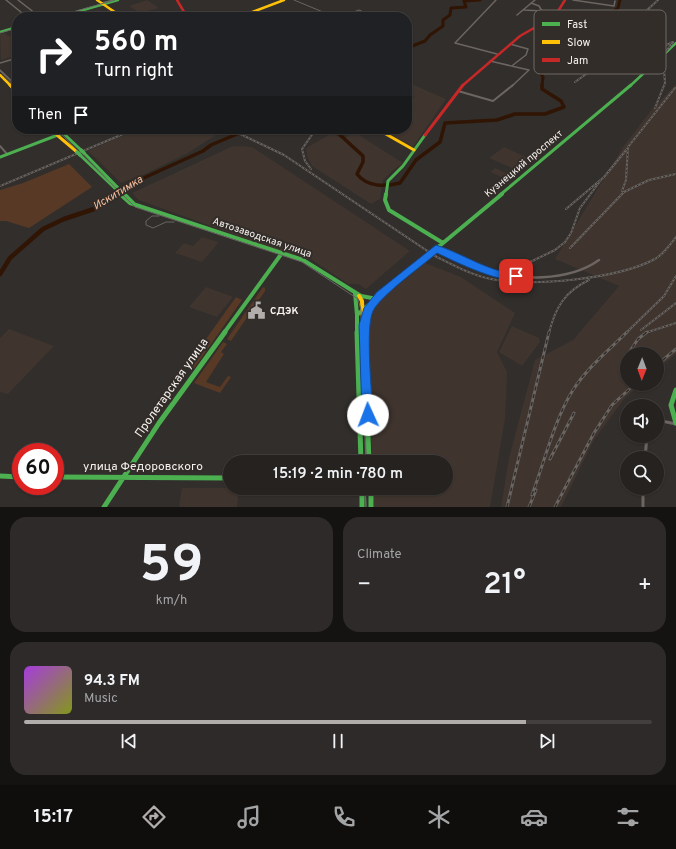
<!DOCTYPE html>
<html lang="en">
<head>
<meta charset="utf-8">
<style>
	:root { --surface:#252220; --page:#2d2a29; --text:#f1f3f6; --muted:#a3a4a5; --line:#423f3e; --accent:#b1adaa }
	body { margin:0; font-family:Overpass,sans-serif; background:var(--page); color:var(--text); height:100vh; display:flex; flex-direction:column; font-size:15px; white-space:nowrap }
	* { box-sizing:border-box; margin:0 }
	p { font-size:13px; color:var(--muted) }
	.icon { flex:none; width:22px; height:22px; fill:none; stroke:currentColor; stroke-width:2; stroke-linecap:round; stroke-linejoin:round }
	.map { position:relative; height:507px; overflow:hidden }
	.side { display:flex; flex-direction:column; gap:10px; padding:10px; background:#141312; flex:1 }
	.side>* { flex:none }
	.banner { position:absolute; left:12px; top:12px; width:400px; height:122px; border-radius:16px; box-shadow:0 1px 3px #0004,0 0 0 1px var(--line); background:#202124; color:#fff; overflow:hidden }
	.needle { width:26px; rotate:181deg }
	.buttons { position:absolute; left:620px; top:347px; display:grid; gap:8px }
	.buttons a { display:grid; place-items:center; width:44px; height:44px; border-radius:50%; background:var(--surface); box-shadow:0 1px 3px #0004,0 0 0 1px var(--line); font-size:20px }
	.speed { position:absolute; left:12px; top:443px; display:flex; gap:8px; font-size:20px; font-weight:700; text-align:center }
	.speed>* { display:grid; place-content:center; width:52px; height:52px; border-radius:50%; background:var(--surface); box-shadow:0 1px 3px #0004,0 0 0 1px var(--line); line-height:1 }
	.speed .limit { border:6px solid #d22; background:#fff; color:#111 }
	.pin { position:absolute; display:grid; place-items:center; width:34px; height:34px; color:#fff; margin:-17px; border-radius:8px; box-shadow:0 2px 6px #0006 }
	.me { position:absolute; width:44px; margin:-22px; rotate:358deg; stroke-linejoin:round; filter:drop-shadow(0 0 3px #0008) }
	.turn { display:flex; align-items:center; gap:14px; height:84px; padding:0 16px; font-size:18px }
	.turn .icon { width:52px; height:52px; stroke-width:2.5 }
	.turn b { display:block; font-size:28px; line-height:34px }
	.then { display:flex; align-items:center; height:38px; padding:0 16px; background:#0003; gap:8px; font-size:15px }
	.big { font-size:30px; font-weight:600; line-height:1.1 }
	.side .card { flex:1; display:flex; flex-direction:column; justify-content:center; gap:6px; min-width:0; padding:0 14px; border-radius:16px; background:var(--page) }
	.side .dial { align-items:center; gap:0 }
	.dial b { font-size:52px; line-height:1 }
	.song { display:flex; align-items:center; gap:12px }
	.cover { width:48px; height:48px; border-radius:6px; background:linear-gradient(135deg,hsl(280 70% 55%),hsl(70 70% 35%)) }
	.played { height:4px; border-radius:2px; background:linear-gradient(90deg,var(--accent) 80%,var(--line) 80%) }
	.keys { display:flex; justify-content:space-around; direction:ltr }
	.heat { display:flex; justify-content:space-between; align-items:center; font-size:22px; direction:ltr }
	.side .tiles { flex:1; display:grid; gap:10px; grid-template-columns:1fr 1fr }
	.card:last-child { grid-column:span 2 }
	.trip { position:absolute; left:223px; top:455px; width:230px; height:40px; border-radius:20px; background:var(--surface); box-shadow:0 1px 3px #0004,0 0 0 1px var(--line); font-weight:600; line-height:40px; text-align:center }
	.tab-bar { display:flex; height:64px; justify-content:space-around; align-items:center; background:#0f0e0d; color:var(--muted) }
	.tab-bar .icon { width:28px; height:28px }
	.tab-bar .on { color:var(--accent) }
	.tab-bar b { font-size:18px; color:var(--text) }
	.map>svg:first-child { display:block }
	.built { fill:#3f342e }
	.green { fill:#583926 }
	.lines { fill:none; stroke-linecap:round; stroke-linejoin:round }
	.river-far2 { stroke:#311504; stroke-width:3 }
	.river-far1 { stroke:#311504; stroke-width:3.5 }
	.river { stroke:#311504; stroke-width:4.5 }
	.street-far3 { stroke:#6c6561; stroke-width:1.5 }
	.street-far2 { stroke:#6c6561; stroke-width:2 }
	.street-far1 { stroke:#6c6561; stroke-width:2.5 }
	.street { stroke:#6c6561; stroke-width:3 }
	.fast-far3 { stroke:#4caf50; stroke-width:2.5 }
	.fast-far2 { stroke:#4caf50; stroke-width:3 }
	.fast-far1 { stroke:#4caf50; stroke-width:4 }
	.fast { stroke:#4caf50; stroke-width:5 }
	.slow-far2 { stroke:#ffc107; stroke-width:2.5 }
	.slow-far1 { stroke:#ffc107; stroke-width:3 }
	.slow { stroke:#ffc107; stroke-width:4 }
	.jam-far1 { stroke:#c62828; stroke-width:2.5 }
	.jam { stroke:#c62828; stroke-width:3 }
	.tram-far1 { stroke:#696562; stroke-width:1 }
	.tram { stroke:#696562; stroke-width:1.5 }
	.rail-far1-casing { stroke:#696562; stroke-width:2 }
	.rail-casing { stroke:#696562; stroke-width:3 }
	.rail-far1 { stroke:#332d29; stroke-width:1; stroke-dasharray:2; stroke-linecap:butt }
	.rail { stroke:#332d29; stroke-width:1.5; stroke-dasharray:4; stroke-linecap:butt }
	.fast-bridge { stroke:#4caf50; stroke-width:3.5 }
	.route { fill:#1a73e8; stroke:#114b97 }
	.labels { text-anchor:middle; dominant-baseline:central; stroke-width:4; stroke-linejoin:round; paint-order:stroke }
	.street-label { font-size:10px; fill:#f6f2ef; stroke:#332d29 }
	.poi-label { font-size:10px; font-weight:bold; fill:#f6f2ef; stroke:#332d29; text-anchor:start }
	.water-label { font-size:11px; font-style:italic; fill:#fcc09e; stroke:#332d29 }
	.near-street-label { font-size:12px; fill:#f6f2ef; stroke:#332d29 }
	.key { fill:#332d29; stroke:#6e6864; stroke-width:1 }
	.key-label { font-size:11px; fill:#f6f2ef }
</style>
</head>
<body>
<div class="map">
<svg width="676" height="507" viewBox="0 0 676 507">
	<rect width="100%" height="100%" fill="#312e2b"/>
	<path class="built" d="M147 0 159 8 140 13 129 6Z
		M98 10 102 12 109 10 120 17H83L92 14 89 12Z
		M5 33 8 36 17 33V51L15 52 17 55 1 60 0 34Z
		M407 82 446 99 413 147 381 129H407V101L415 97 407 93Z
		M676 84V354L657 370V354H627V384H641L624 399 594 440 561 507H501L509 458 535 360 573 340 619 286 555 259 623 147 653 108Z
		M142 129H217L219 133 188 153 145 174 121 183 88 151 129 133Z
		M354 132 403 163 392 171 383 180 380 199 371 204 312 166 307 156 306 148 329 135 334 134 343 139Z
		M233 146 252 147 410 251 366 289 358 284H348L312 260 271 248 139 200 132 193Z
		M504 147 532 160 508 180 490 172 495 168 506 173 512 168 489 158Z
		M202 237 219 242 202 262 175 253 184 243 193 246Z
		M425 263 461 277 515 313 497 352 507 372 505 419 490 507H374L373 488H446V462H372L367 320 369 311 372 306Z
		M206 287 233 297 217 317 189 307Z
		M512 326 539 338 540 342 522 366 499 352Z
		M9 329 54 346 8 394 0 392V338Z
		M182 488H239L237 507H179Z"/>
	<path class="green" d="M69 164 92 187 29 228 6 221H0V190L23 183Z
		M263 287 265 288V291L231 341 227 339Z
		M236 297 242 300 193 370 186 367Z
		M223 342 227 344 221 352 224 354 206 382 220 387 228 376 231 377 220 393 194 383Z"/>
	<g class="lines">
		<path class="river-far2" d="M407 48 425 41 430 35 443 26V20L450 15 451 8 466 7 464 1 480 0
			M542 86 543 77 539 71C543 53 557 39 576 40 585 41 592 44 601 40L600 33 590 23 605 21 608 15 618 8 620 0"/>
		<path class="river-far1" d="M277 129 292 133H338L363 156V162L357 174C367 187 385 187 400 183L416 160 440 142 445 123 497 120 515 114H545L564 107 561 101 542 89V85
			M116 195 137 181 203 151 211 145 249 129"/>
		<path class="river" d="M0 274 10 258 43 229 64 219 97 208 118 194"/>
		<path class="street-far3" d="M6 0 27 17
			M18 0 40 17
			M496 0 455 43 497 54
			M573 0 614 6 615 1
			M102 3 113 0
			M531 3 539 6 542 11 555 16
			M524 10 542 11
			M517 15 535 0
			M554 17 581 27 566 36
			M560 27 570 22
			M533 29 557 36
			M510 44 528 49 526 55 513 65
			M490 61 529 70 512 86
			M0 63 17 58
			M0 70 17 86"/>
		<path class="street-far2" d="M458 91 493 101 513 85
			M59 129 63 133
			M0 146 7 154"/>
		<path class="street-far1" d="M437 249C452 256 467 264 482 269 518 281 568 282 599 260"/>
		<path class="street" d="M657 420 676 424
			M645 458 647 436
			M643 488V507"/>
		<path class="fast-far3" d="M53 17 61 15
			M59 17 118 0
			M0 32 17 27
			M630 86 676 43"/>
		<path class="fast-far2" d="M63 133 73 129
			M84 153 125 195
			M80 155 122 195
			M0 157 63 133 81 150
			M386 195 388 181 403 166 425 135
			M500 195 631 85"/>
		<path class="fast-far1" d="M120 194 130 203 303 260 361 296 377 299
			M124 194 133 203
			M443 243 502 194
			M355 293 357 315
			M224 333 282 253
			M357 333V315L373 301
			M364 333C364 325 365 316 369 309 377 293 427 256 443 243L389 210 385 200 386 194"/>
		<path class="fast" d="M357 332 361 462
			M364 332 369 462
			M676 390 671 405 676 423
			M0 476 21 477
			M55 477 230 478
			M362 488V507
			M371 488V507
			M104 507 159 423 225 332"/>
		<path class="slow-far2" d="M97 0 122 17
			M239 17 284 0
			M0 75 11 86"/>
		<path class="slow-far1" d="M10 85 17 93
			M52 129 57 135
			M377 129 414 150
			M57 135 77 152"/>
		<path class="slow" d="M359 296 362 301 363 320"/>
		<path class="jam-far1" d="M177 0 187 17
			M462 86 520 36 555 16 565 0"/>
		<path class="jam" d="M425 135 463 85"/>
		<path class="tram-far1" d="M294 0 335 17
			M55 17 115 0
			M340 17 359 10 375 17
			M0 33 17 28
			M0 71 17 89
			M56 129 135 207 302 262 358 299 361 310 362 333
			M159 216H152L146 221V225L153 228 166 222H174"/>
		<path class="tram" d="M362 332 366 462
			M365 488 366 507"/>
		<defs>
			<path id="rail-far1" d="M632 24 658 0
				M575 82 607 59 659 48 673 42
				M655 108 665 83 663 55 672 44
				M230 129 284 155 435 256C453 265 471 275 491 279 533 287 617 279 655 259 664 254 670 245 676 237
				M311 169 305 161 302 149 316 129
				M0 186 135 129
				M622 191 626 180 628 147 675 88
				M566 209 604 177 627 149
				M570 248 624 192 649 180 676 174
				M528 263 555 250 565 242 571 233 580 208 601 180
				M641 330 676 303
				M549 333C555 308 565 291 589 280
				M626 333 664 296 676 276
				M645 333 676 323"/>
			<path id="rail" d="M628 354 638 339 647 332
				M657 365 676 349
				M625 366 627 357
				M550 459 574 413
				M532 495C544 463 555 418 573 390 587 368 609 350 627 332
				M507 507 549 332
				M529 507 536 490
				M555 507 594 433 612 405 635 384"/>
		</defs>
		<use href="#rail-far1" class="rail-far1-casing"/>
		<use href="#rail" class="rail-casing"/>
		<use href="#rail-far1" class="rail-far1"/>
		<use href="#rail" class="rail"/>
		<path class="fast-bridge" d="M81 150 84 153
			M77 152 80 155"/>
	</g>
	<path class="route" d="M436 245C458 252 478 265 500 271 507 273 516 270 521 276 511 290 450 259 437 253 423 265 380 296 373 311 365 328 372 393 373 415L372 419 368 420 363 419 362 415 359 325 364 308 377 292Z"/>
	<defs>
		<symbol id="civic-bare" viewBox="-9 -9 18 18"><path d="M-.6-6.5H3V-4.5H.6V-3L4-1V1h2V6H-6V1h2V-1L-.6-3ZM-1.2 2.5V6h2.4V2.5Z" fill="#b1adaa" stroke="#332d29" stroke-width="2.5" paint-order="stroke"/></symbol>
	</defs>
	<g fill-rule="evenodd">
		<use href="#civic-bare" x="244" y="298" width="25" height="25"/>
	</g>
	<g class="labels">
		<g class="street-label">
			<text transform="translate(524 164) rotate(-40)">Кузнецкий проспект</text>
			<text transform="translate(262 238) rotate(19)">Автозаводская улица</text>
		</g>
		<g class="poi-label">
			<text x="270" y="311">СДЭК</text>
		</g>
		<g class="water-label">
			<text transform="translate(118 193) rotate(-31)">Искитимка</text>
		</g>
		<g class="near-street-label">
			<text transform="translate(172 388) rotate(-55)">Пролетарская улица</text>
			<text x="143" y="467">улица Федоровского</text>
		</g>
	</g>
	<rect x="534" y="10" width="132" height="64" rx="6" class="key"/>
	<rect x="542" y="22" width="18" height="4" fill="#4caf50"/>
	<rect x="542" y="40" width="18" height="4" fill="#ffc107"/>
	<rect x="542" y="58" width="18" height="4" fill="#c62828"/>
	<g class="key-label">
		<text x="567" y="28">Fast</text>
		<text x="567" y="46">Slow</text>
		<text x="567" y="64">Jam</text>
	</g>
</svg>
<div class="buttons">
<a><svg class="needle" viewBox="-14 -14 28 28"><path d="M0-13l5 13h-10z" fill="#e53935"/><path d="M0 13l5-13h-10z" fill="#a3a4a5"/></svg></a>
<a><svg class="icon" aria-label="sound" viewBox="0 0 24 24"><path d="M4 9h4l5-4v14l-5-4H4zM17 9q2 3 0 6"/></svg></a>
<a><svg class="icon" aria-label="search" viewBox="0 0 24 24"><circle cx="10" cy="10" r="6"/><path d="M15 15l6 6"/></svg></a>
</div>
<div class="speed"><div class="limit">60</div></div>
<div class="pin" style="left:516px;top:276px;background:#d93025"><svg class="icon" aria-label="arrive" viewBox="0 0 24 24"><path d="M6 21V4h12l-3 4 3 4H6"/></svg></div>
<svg class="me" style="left:368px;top:415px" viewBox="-20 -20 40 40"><circle r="19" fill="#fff"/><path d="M0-13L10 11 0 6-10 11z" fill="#1a73e8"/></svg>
<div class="trip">15:19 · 2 min · 780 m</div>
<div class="banner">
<div class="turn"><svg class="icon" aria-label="right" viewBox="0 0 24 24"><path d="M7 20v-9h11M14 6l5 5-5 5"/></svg><div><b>560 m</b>Turn right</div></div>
<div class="then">Then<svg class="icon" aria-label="arrive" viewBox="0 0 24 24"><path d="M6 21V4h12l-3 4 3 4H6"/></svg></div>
</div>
</div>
<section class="side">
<div class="tiles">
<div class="card dial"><b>59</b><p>km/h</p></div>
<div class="card"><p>Climate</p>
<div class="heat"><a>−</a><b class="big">21°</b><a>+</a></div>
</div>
<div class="card">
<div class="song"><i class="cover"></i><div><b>94.3 FM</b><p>Music</p></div></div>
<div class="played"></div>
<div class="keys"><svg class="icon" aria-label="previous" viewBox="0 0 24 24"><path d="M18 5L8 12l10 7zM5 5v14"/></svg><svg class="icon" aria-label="pause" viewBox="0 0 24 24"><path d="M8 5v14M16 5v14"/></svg><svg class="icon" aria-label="next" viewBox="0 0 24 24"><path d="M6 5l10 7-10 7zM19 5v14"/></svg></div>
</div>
</div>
</section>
<nav class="tab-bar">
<b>15:17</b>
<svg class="icon on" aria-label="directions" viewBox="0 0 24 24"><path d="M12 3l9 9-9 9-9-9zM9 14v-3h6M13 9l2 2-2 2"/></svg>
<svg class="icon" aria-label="music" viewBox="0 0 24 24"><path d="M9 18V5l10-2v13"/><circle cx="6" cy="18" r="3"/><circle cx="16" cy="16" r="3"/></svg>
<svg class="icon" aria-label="phone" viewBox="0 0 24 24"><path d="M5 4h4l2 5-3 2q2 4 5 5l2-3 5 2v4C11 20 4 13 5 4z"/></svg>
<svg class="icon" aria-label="climate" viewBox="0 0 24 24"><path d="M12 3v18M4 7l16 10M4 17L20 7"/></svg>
<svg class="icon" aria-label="car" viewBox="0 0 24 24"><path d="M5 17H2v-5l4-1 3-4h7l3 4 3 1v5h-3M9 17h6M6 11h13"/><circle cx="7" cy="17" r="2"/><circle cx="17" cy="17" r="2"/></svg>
<svg class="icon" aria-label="filters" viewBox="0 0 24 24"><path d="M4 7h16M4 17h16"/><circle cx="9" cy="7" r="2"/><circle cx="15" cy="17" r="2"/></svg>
</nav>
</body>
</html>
